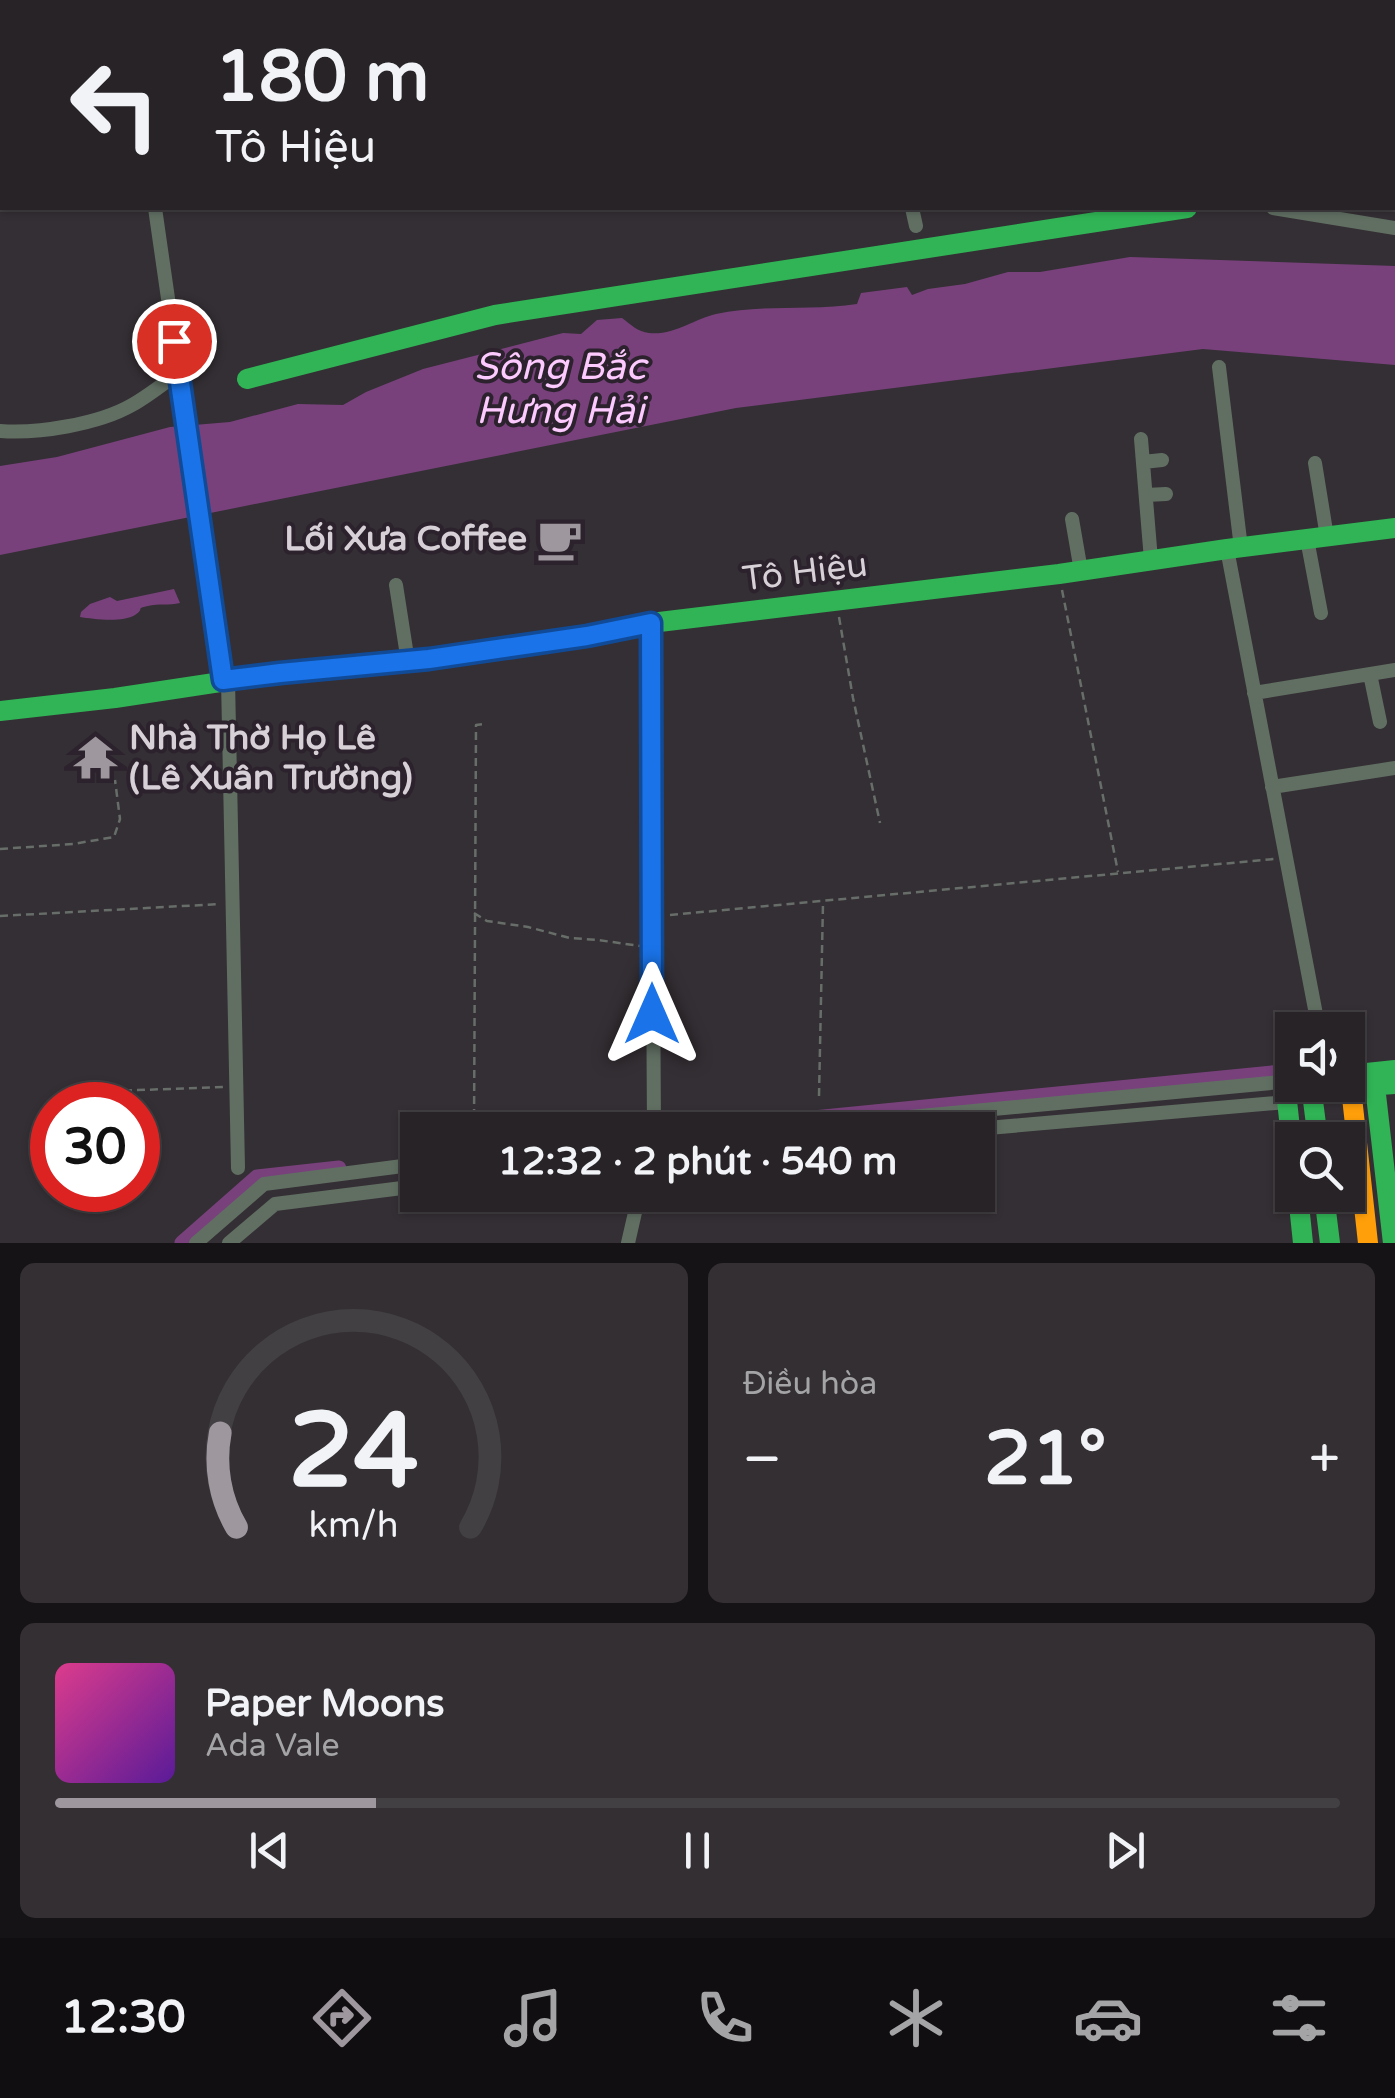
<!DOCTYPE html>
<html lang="vi">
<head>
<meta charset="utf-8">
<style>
	:root { --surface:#272327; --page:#332f33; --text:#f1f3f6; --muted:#a4a4a7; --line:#434044; --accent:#9e989e }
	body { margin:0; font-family:"Varela Round",sans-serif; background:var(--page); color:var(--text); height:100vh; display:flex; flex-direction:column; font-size:38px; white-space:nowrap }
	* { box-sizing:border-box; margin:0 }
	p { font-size:32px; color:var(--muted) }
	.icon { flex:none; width:55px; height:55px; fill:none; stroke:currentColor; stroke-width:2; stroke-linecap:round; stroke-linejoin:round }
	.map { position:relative; height:1243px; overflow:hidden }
	.side { display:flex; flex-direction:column; gap:20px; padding:20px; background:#151315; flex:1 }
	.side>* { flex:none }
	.hud { position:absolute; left:0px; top:0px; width:1395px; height:210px; box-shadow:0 2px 8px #0004,0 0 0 2px var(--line); background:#272327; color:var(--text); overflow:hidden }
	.tools { position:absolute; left:1275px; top:1012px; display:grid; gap:20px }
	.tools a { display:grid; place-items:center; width:90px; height:90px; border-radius:0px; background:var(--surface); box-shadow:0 2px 8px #0004,0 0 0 2px var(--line); font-size:50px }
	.speed { position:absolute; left:30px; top:1082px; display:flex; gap:20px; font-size:50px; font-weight:700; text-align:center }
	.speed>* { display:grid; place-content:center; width:130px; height:130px; border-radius:50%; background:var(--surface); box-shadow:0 2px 8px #0004,0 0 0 2px var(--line); line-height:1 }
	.speed .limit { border:15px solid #d22; background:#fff; color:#111 }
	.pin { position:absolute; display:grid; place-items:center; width:85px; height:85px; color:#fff; margin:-42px; border:5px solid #fff; border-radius:50%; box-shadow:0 2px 10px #0007 }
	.me { position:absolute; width:110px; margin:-55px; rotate:0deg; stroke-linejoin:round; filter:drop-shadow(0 0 8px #0008) }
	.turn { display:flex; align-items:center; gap:35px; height:210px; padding:0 50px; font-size:45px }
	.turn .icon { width:130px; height:130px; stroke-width:2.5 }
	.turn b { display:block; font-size:70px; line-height:85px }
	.big { font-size:75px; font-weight:700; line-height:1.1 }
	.side .card { flex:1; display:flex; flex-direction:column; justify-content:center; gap:15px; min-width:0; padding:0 35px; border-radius:15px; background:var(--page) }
	.side .dial { align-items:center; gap:0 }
	.dial svg { height:260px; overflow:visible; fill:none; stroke:var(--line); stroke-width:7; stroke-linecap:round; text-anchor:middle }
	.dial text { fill:var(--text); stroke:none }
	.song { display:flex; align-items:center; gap:30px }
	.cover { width:120px; height:120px; border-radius:15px; background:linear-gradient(135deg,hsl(330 70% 55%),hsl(270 70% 35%)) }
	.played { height:10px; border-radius:5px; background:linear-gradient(90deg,var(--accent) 25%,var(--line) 25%) }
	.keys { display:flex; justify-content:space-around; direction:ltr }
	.heat { display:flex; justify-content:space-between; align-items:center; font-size:55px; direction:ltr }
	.side .tiles { flex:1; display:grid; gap:20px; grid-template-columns:1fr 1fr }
	.card:last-child { grid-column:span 2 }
	.trip { position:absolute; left:400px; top:1112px; width:595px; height:100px; border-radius:0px; background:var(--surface); box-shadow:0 2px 8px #0004,0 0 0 2px var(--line); font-weight:700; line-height:100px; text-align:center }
	.tabs { display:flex; height:160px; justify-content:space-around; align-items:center; background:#100e10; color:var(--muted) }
	.tabs .icon { width:70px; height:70px }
	.tabs .on { color:var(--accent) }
	.tabs b { font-size:45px; color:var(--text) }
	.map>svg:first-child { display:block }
	.water { fill:#78417c }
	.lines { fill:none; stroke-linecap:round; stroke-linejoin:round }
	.canal { stroke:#78417c; stroke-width:15 }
	.path { stroke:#676d68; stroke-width:2.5; stroke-dasharray:8 5; stroke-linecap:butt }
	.street { stroke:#616f63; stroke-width:14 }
	.fast { stroke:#30b455; stroke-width:20 }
	.slow { stroke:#ff9f0a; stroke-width:20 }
	.route-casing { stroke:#114b97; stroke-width:25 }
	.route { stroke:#1a73e8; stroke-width:18 }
	.labels { text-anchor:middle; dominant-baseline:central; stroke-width:8; stroke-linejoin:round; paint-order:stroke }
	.poi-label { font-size:35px; font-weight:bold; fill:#d7d0d7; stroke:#2c222d; text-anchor:end }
	.street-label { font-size:35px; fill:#d7d0d7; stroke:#2c222d }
	.water-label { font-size:38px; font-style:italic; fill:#fdcaff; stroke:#2c222d }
</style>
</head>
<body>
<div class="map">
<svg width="1395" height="1243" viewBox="0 0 1395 1243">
	<rect width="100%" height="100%" fill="#342f34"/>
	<path class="water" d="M1130 257 1395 266V365L1203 349 736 408 0 555V466L57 457 170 427 230 422 298 404 343 405 366 392 423 369 563 333 581 334 597 320 622 318C630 324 638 332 649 333 673 336 694 319 716 314 763 304 811 311 857 304L861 293 907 287 912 295 928 289 965 284 1008 272H1040Z
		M174 589 180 603C169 606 158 603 148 606 134 609 146 608 135 615 122 623 93 619 80 617L81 612 90 604 110 597 117 601Z"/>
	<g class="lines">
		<path class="canal" d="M691 1130 1292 1071
			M182 1243 257 1177 339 1168"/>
		<path class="path" d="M1062 590 1118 872
			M839 617 853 698 880 823
			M0 849 73 844 114 837 120 819 115 780
			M474 913 487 921 528 927 570 938 598 940 640 946
			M670 915 1274 859
			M0 916 220 904
			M85 1092 223 1087
			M819 1096 823 903
			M474 1130 476 725 484 724"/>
		<path class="street" d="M106 0 107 2
			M1111 0V2
			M1197 0V2
			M889 2V0
			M155 208 223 681
			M912 208 916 226
			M1273 208 1395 228
			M1219 367 1241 548
			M0 431C38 434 99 424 132 405 148 396 163 384 178 373
			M1141 439 1151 560
			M1143 462 1162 460
			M1315 463 1327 537
			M1146 495 1166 494
			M1072 519 1081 571
			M1307 539 1321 613
			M1227 549 1319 1030
			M396 585 408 662
			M651 623 654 1130
			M1370 674 1380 722
			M228 680 238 1168
			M1254 693 1395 670
			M1272 787 1395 768
			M772 1130 1292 1081
			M965 1130 1287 1102
			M196 1243 264 1184 418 1164
			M229 1243 275 1204 418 1186
			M628 1243 639 1195"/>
		<path class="fast" d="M247 379 495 315 1187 208
			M0 711 115 698 280 673 429 659 587 636 651 623 1059 574 1227 549 1395 528
			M1357 1074 1395 1070
			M1285 1082 1292 1147
			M1311 1085 1318 1140
			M1324 1085 1339 1088 1395 1084
			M1375 1086 1393 1243
			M1298 1195 1303 1243
			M1324 1195 1330 1243"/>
		<path class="slow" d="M1351 1088 1368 1243"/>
	</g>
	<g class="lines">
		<defs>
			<path id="route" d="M174 341 223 680 280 673 429 659 587 636 651 623 652 1014"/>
		</defs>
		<use href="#route" class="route-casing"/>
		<use href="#route" class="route"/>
	</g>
	<defs>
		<symbol id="cafe-bare" viewBox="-9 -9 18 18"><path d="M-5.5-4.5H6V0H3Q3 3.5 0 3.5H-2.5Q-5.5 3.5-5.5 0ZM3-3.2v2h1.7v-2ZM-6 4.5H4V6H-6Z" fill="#9e989e" stroke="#2c222d" stroke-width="2.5" paint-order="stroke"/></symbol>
		<symbol id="temple-bare" viewBox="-9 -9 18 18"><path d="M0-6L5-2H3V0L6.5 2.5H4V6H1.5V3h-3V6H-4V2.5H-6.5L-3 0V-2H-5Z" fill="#9e989e" stroke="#2c222d" stroke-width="2.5" paint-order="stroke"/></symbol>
	</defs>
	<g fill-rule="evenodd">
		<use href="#cafe-bare" x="528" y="508" width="63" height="63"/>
		<use href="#temple-bare" x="64" y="726" width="63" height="63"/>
	</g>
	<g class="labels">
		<g class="poi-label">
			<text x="527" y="539">Lối Xưa Coffee</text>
			<text x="129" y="738" text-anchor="start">Nhà Thờ Họ Lê<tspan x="129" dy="40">(Lê Xuân Trường)</tspan></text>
		</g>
		<g class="street-label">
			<text transform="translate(805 572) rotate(-7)">Tô Hiệu</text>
		</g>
		<g class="water-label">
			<text x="560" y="367">Sông Bắc<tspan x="560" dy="44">Hưng Hải</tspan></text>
		</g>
	</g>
</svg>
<div class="tools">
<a><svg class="icon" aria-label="sound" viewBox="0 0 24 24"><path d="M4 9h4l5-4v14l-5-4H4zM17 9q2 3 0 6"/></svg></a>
<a><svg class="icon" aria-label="search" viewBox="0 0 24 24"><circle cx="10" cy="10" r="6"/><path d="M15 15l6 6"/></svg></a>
</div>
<div class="speed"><div class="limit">30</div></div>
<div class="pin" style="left:174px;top:341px;background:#d93025"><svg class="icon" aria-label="arrive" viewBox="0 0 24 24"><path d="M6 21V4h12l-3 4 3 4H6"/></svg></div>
<svg class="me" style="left:652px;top:1014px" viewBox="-20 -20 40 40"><path d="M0-17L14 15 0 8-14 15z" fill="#1a73e8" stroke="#fff" stroke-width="4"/></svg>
<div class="trip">12:32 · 2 phút · 540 m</div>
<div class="hud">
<div class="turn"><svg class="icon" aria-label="left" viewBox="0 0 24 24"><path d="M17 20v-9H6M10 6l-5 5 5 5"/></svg><div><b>180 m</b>Tô Hiệu</div></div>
</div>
</div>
<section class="side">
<div class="tiles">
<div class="card dial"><svg viewBox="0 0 100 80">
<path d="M14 69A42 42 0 1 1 86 69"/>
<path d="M14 69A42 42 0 0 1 9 40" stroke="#9e989e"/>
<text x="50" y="56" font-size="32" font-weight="700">24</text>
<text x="50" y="72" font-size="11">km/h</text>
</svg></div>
<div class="card"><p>Điều hòa</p>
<div class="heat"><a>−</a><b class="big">21°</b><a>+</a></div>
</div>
<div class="card">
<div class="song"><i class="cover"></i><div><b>Paper Moons</b><p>Ada Vale</p></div></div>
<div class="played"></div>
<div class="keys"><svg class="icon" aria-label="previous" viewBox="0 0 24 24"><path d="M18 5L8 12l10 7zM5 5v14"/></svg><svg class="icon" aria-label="pause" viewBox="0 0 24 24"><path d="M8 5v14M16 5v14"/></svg><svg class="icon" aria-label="next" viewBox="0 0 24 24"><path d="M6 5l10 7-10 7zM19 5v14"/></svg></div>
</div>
</div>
</section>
<nav class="tabs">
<b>12:30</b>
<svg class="icon on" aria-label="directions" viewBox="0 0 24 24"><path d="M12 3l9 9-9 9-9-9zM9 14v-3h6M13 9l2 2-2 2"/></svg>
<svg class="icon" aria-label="music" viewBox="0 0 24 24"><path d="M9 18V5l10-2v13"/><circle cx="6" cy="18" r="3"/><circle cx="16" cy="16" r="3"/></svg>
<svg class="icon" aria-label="phone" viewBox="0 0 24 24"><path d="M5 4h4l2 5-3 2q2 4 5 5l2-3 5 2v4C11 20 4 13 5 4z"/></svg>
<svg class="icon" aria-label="climate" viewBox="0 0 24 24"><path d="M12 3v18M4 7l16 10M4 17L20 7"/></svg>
<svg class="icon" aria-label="car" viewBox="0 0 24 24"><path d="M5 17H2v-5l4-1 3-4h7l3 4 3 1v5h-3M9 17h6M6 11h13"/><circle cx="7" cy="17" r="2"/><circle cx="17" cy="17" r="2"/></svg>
<svg class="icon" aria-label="filters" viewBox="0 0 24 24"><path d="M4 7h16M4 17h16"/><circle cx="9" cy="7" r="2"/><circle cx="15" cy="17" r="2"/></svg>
</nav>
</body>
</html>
